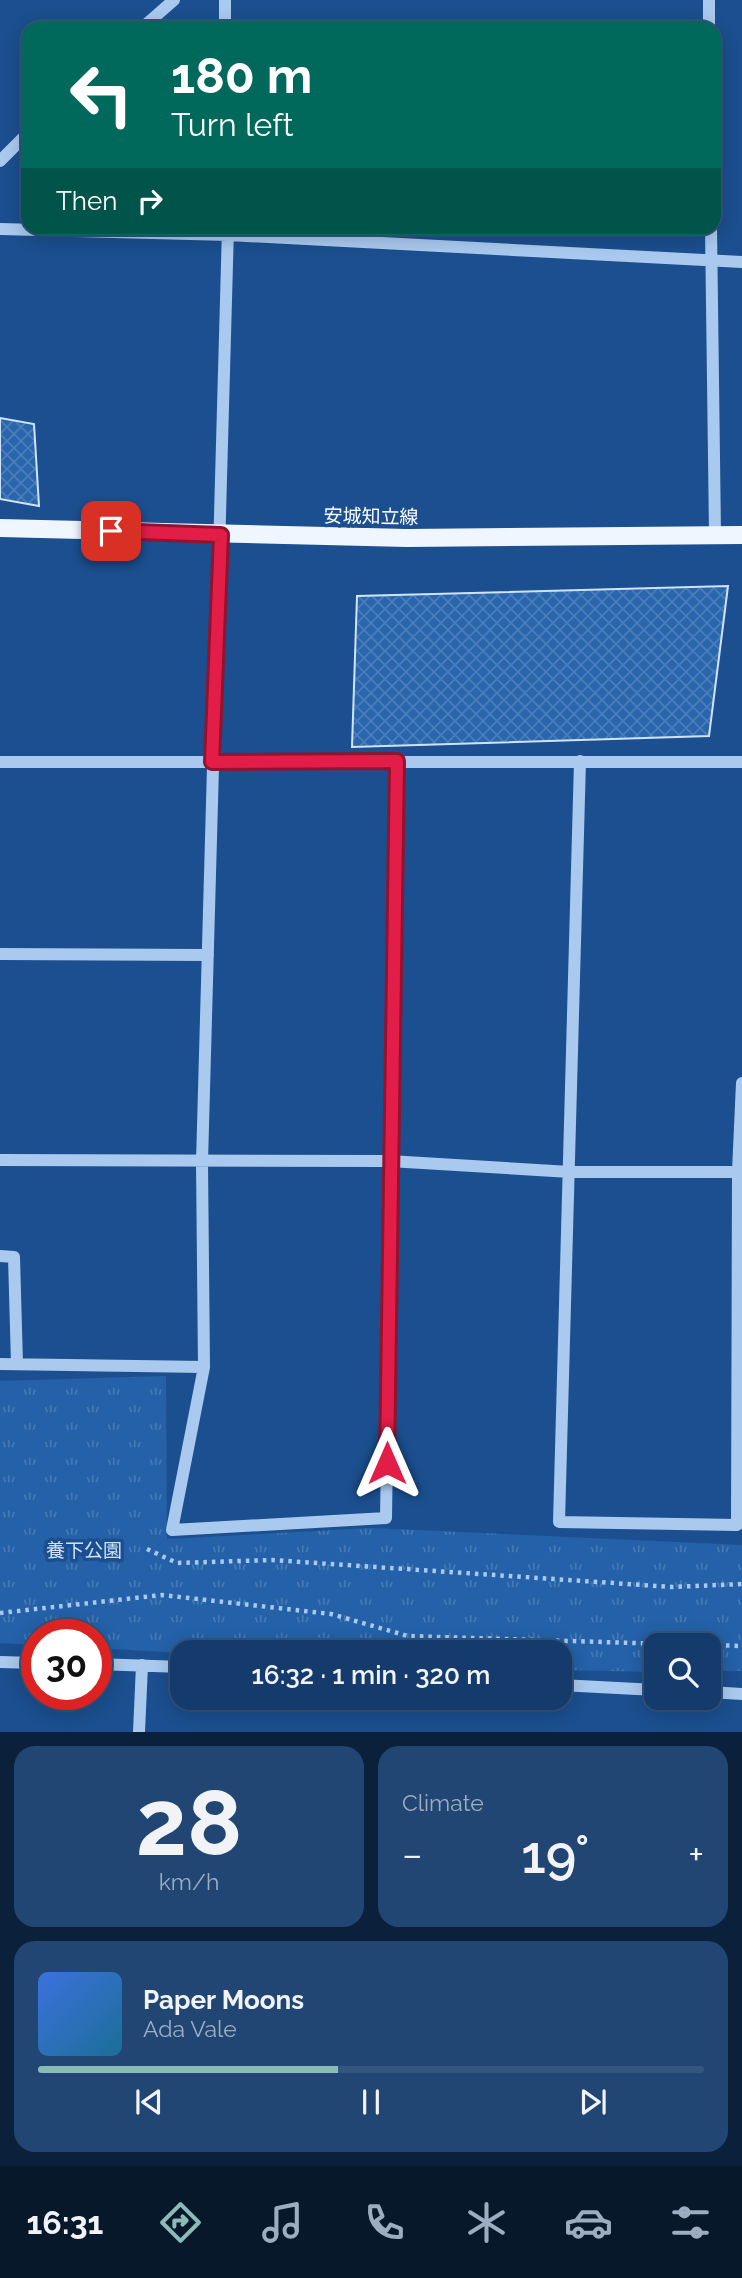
<!DOCTYPE html>
<html lang="en">
<head>
<meta charset="utf-8">
<style>
	:root { --surface:#143b6b; --page:#214673; --text:#f1f3f6; --muted:#9dadc1; --line:#33557e; --accent:#8bbbb9 }
	body { margin:0; font-family:Raleway,"Noto Sans JP",sans-serif; background:var(--page); color:var(--text); height:100vh; display:flex; flex-direction:column; font-size:26px; white-space:nowrap }
	* { box-sizing:border-box; margin:0 }
	p { font-size:23px; color:var(--muted) }
	.icon { flex:none; width:38px; height:38px; fill:none; stroke:currentColor; stroke-width:2; stroke-linecap:round; stroke-linejoin:round }
	.map { position:relative; height:1732px; overflow:hidden }
	.details { display:flex; flex-direction:column; gap:14px; padding:14px; background:#0b203b; flex:1 }
	.details>* { flex:none }
	.guide { position:absolute; left:21px; top:21px; width:700px; height:214px; border-radius:21px; box-shadow:0 4px 18px #0003,0 0 0 2px var(--line); background:#00695c; color:#fff; overflow:hidden }
	.buttons { position:absolute; left:644px; top:1633px; display:grid; gap:14px }
	.buttons a { display:grid; place-items:center; width:77px; height:77px; border-radius:14px; background:var(--surface); box-shadow:0 4px 18px #0003,0 0 0 2px var(--line); font-size:35px }
	.speed { position:absolute; left:21px; top:1619px; display:flex; gap:14px; font-size:35px; font-weight:700; text-align:center }
	.speed>* { display:grid; place-content:center; width:91px; height:91px; border-radius:50%; background:var(--surface); box-shadow:0 4px 18px #0003,0 0 0 2px var(--line); line-height:1 }
	.speed .limit { border:10px solid #d22; background:#fff; color:#111 }
	.pin { position:absolute; display:grid; place-items:center; width:60px; height:60px; color:#fff; margin:-30px; border-radius:14px; box-shadow:0 4px 10px #0006 }
	.me { position:absolute; width:77px; margin:-38px; rotate:0deg; stroke-linejoin:round; filter:drop-shadow(0 0 5px #0008) }
	.turn { display:flex; align-items:center; gap:24px; height:147px; padding:0 35px; font-size:32px }
	.turn .icon { width:91px; height:91px; stroke-width:2.5 }
	.turn b { display:block; font-size:49px; line-height:60px }
	.then { display:flex; align-items:center; height:66px; padding:0 35px; background:#0003; gap:14px; font-size:26px }
	.big { font-size:52px; font-weight:600; line-height:1.1 }
	.details .card { flex:1; display:flex; flex-direction:column; justify-content:center; gap:10px; min-width:0; padding:0 24px; border-radius:21px; background:var(--page) }
	.details .dial { align-items:center; gap:0 }
	.dial b { font-size:91px; line-height:1 }
	.song { display:flex; align-items:center; gap:21px }
	.cover { width:84px; height:84px; border-radius:10px; background:linear-gradient(135deg,hsl(220 70% 55%),hsl(200 70% 35%)) }
	.played { height:7px; border-radius:4px; background:linear-gradient(90deg,var(--accent) 45%,var(--line) 45%) }
	.keys { display:flex; justify-content:space-around; direction:ltr }
	.heat { display:flex; justify-content:space-between; align-items:center; font-size:38px; direction:ltr }
	.details .tiles { flex:1; display:grid; gap:14px; grid-template-columns:1fr 1fr }
	.card:last-child { grid-column:span 2 }
	.trip { position:absolute; left:170px; top:1640px; width:402px; height:70px; border-radius:21px; background:var(--surface); box-shadow:0 4px 18px #0003,0 0 0 2px var(--line); font-weight:600; line-height:70px; text-align:center }
	.menu { display:flex; height:112px; justify-content:space-around; align-items:center; background:#08182b; color:var(--muted) }
	.menu .icon { width:49px; height:49px }
	.menu .selected { color:var(--accent) }
	.menu b { font-size:32px; color:var(--text) }
	.map>svg:first-child { display:block }
	.park { fill:url(#park-tufts) }
	.building { fill:url(#building-cross-hatch); stroke:#cfe3fa; stroke-width:2 }
	.lines { fill:none; stroke-linecap:round; stroke-linejoin:round }
	.path { stroke:#a9c9ee; stroke-width:4.5; stroke-dasharray:3.5 5; stroke-linecap:butt }
	.minor { stroke:#a9c9ee; stroke-width:12 }
	.major { stroke:#f0f6ff; stroke-width:18 }
	.route-casing { stroke:#92132f; stroke-width:18 }
	.route { stroke:#e11d48; stroke-width:12 }
	.labels { text-anchor:middle; dominant-baseline:central; stroke-width:7; stroke-linejoin:round; paint-order:stroke }
	.street-label { font-size:19px; fill:#fff; stroke:#1b4f8f }
	.park-label { font-size:19px; fill:#cfe3fa; stroke:#1b4f8f }
</style>
</head>
<body>
<div class="map">
<svg width="742" height="1732" viewBox="0 0 742 1732">
	<defs>
		<pattern id="park-tufts" width="24" height="20" patternUnits="userSpaceOnUse" patternTransform="scale(1.75)"><rect width="24" height="20" fill="#2461a8"/><path d="M3 7l-1-3M5 7V3M7 7l1-3M15 17l-1-3M17 17v-4M19 17l1-3" fill="none" stroke="#4579b5"/></pattern>
		<pattern id="building-cross-hatch" width="8" height="8" patternUnits="userSpaceOnUse" patternTransform="scale(1.75)"><rect width="8" height="8" fill="#2a66ad"/><path d="M0 0l8 8M0 8l8-8" fill="none" stroke="#4a7db9"/></pattern>
	</defs>
	<rect width="100%" height="100%" fill="#1b4f8f"/>
	<path class="park" d="M166 1376 167 1539 373 1528 742 1545V1671H709V1645H656V1672L560 1670V1652L182 1653 96 1648V1634H37V1645L0 1643V1381Z"/>
	<path class="building" d="M0 418 34 424 39 506 0 499Z
		M728 586 709 736 352 747 357 596Z"/>
	<g class="lines">
		<path class="path" d="M147 1549 177 1563 272 1560 672 1587 742 1584
			M0 1613 162 1595 331 1614 408 1636 700 1645
			M709 1645 742 1646"/>
		<path class="minor" d="M225 0V28
			M709 0V28
			M142 28 174 0
			M0 161 28 133
			M228 228 202 1162 204 1367 172 1530 386 1518 397 761
			M711 228 715 534
			M0 229 228 235 742 262
			M580 761 559 1522 737 1525 738 1171 742 1083
			M0 762H742
			M0 954 208 955
			M0 1160 389 1161 570 1172H742
			M0 1256 14 1257 17 1364
			M0 1364 204 1367
			M0 1662 37 1663
			M96 1664 182 1667
			M560 1685 656 1690
			M709 1692 742 1694
			M139 1732 142 1665"/>
		<path class="major" d="M0 528 407 538 742 535"/>
	</g>
	<g class="lines">
		<defs>
			<path id="route" d="M111 531 221 535 212 762 397 761 387 1463"/>
		</defs>
		<use href="#route" class="route-casing"/>
		<use href="#route" class="route"/>
	</g>
	<g class="labels">
		<g class="street-label">
			<text transform="translate(371 516) rotate(1)">安城知立線</text>
		</g>
		<g class="park-label">
			<text x="84" y="1550">養下公園</text>
		</g>
	</g>
</svg>
<div class="buttons">
<a><svg class="icon" aria-label="search" viewBox="0 0 24 24"><circle cx="10" cy="10" r="6"/><path d="M15 15l6 6"/></svg></a>
</div>
<div class="speed"><div class="limit">30</div></div>
<div class="pin" style="left:111px;top:531px;background:#d93025"><svg class="icon" aria-label="arrive" viewBox="0 0 24 24"><path d="M6 21V4h12l-3 4 3 4H6"/></svg></div>
<svg class="me" style="left:387px;top:1463px" viewBox="-20 -20 40 40"><path d="M0-17L14 15 0 8-14 15z" fill="#e11d48" stroke="#fff" stroke-width="4"/></svg>
<div class="trip">16:32 · 1 min · 320 m</div>
<div class="guide">
<div class="turn"><svg class="icon" aria-label="left" viewBox="0 0 24 24"><path d="M17 20v-9H6M10 6l-5 5 5 5"/></svg><div><b>180 m</b>Turn left</div></div>
<div class="then">Then<svg class="icon" aria-label="right" viewBox="0 0 24 24"><path d="M7 20v-9h11M14 6l5 5-5 5"/></svg></div>
</div>
</div>
<section class="details">
<div class="tiles">
<div class="card dial"><b>28</b><p>km/h</p></div>
<div class="card"><p>Climate</p>
<div class="heat"><a>−</a><b class="big">19°</b><a>+</a></div>
</div>
<div class="card">
<div class="song"><i class="cover"></i><div><b>Paper Moons</b><p>Ada Vale</p></div></div>
<div class="played"></div>
<div class="keys"><svg class="icon" aria-label="previous" viewBox="0 0 24 24"><path d="M18 5L8 12l10 7zM5 5v14"/></svg><svg class="icon" aria-label="pause" viewBox="0 0 24 24"><path d="M8 5v14M16 5v14"/></svg><svg class="icon" aria-label="next" viewBox="0 0 24 24"><path d="M6 5l10 7-10 7zM19 5v14"/></svg></div>
</div>
</div>
</section>
<nav class="menu">
<b>16:31</b>
<svg class="icon selected" aria-label="directions" viewBox="0 0 24 24"><path d="M12 3l9 9-9 9-9-9zM9 14v-3h6M13 9l2 2-2 2"/></svg>
<svg class="icon" aria-label="music" viewBox="0 0 24 24"><path d="M9 18V5l10-2v13"/><circle cx="6" cy="18" r="3"/><circle cx="16" cy="16" r="3"/></svg>
<svg class="icon" aria-label="phone" viewBox="0 0 24 24"><path d="M5 4h4l2 5-3 2q2 4 5 5l2-3 5 2v4C11 20 4 13 5 4z"/></svg>
<svg class="icon" aria-label="climate" viewBox="0 0 24 24"><path d="M12 3v18M4 7l16 10M4 17L20 7"/></svg>
<svg class="icon" aria-label="car" viewBox="0 0 24 24"><path d="M5 17H2v-5l4-1 3-4h7l3 4 3 1v5h-3M9 17h6M6 11h13"/><circle cx="7" cy="17" r="2"/><circle cx="17" cy="17" r="2"/></svg>
<svg class="icon" aria-label="filters" viewBox="0 0 24 24"><path d="M4 7h16M4 17h16"/><circle cx="9" cy="7" r="2"/><circle cx="15" cy="17" r="2"/></svg>
</nav>
</body>
</html>
